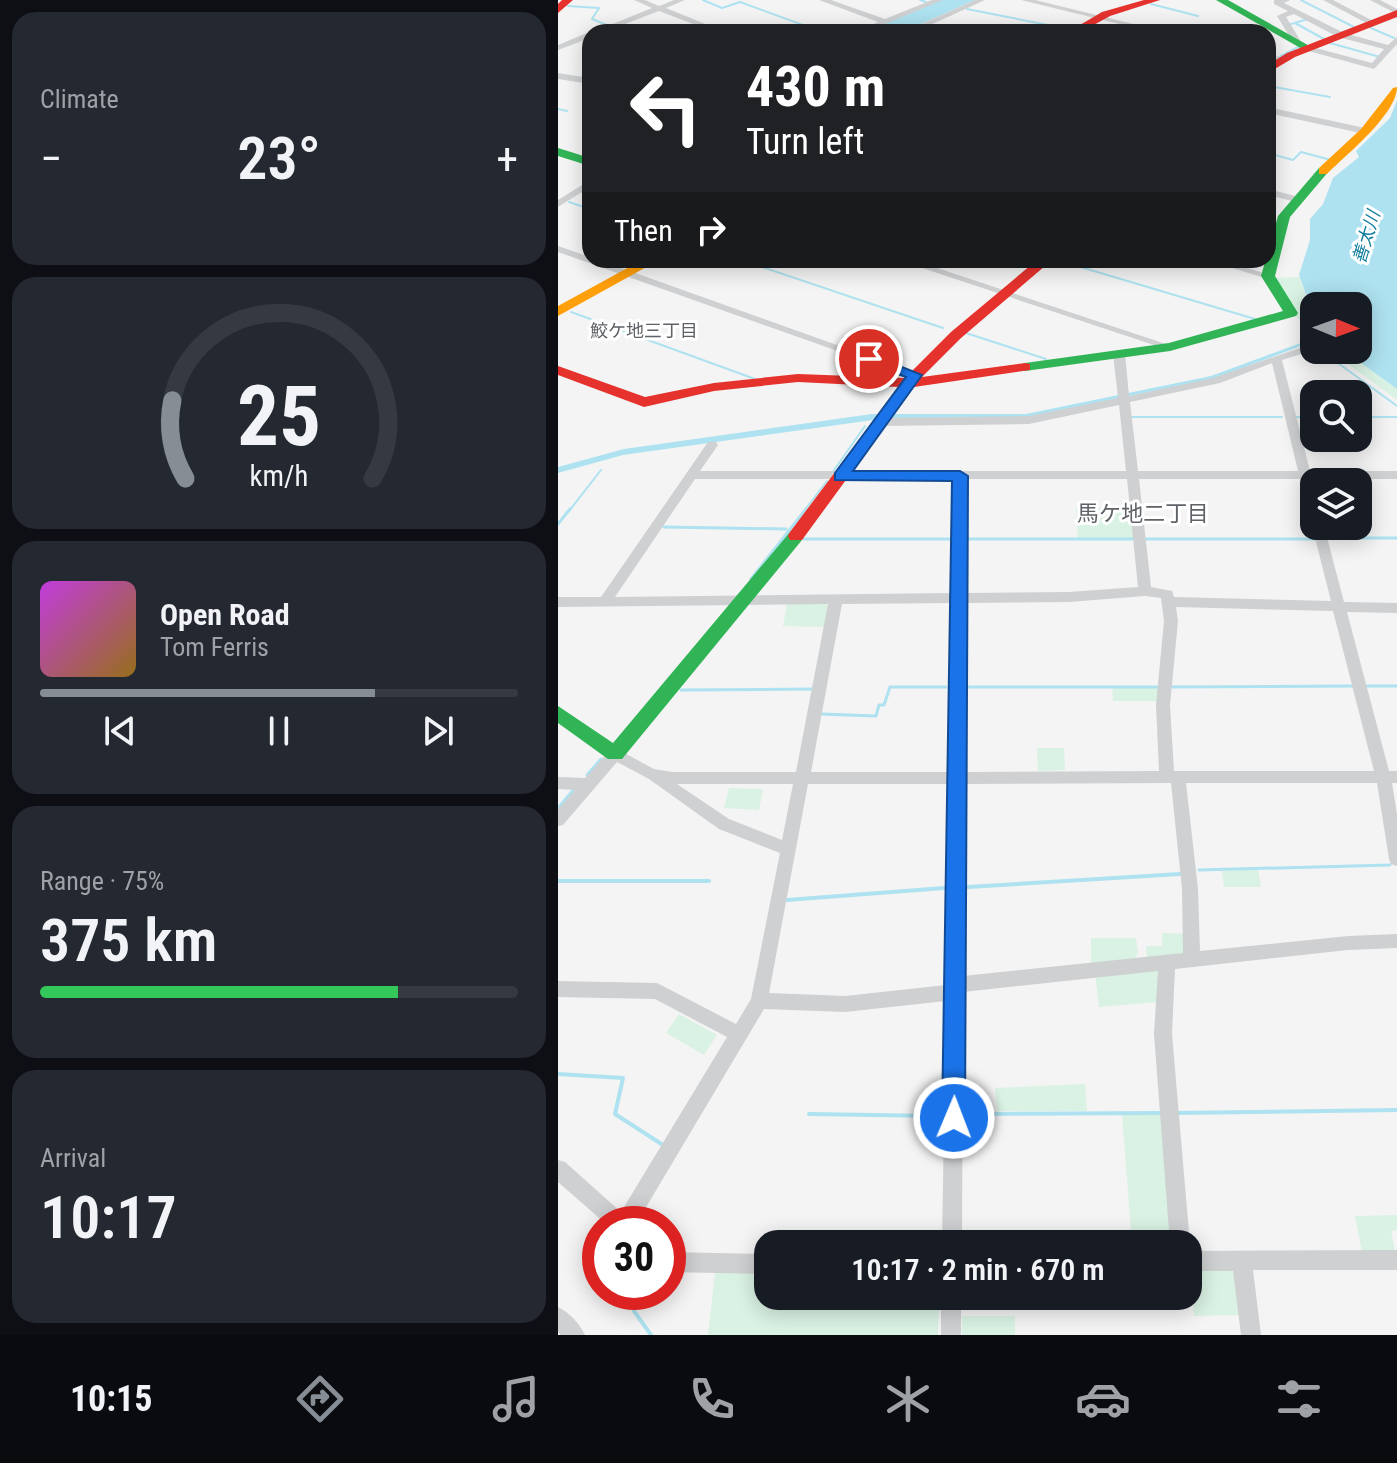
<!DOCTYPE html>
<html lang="en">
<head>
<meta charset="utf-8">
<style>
	:root { --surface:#171b24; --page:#242831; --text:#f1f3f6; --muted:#9ea1a6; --line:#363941; --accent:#868d94 }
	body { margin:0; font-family:"Roboto Condensed","Noto Sans JP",sans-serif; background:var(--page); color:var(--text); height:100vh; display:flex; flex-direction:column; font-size:30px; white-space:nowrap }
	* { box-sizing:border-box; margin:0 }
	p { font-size:26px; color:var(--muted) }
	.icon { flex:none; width:44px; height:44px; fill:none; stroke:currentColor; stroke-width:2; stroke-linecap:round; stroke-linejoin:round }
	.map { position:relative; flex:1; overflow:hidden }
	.side { display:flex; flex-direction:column; gap:12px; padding:12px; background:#0d0f14; width:558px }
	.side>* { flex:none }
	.guide { position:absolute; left:24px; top:24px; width:694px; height:244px; border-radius:24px; box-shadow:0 4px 20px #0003; background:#202124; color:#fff; overflow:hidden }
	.needle { width:52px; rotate:91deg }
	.buttons { position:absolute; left:742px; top:292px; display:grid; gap:16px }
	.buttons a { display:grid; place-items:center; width:72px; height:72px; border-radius:16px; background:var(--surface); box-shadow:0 4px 20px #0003; font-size:40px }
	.speed { position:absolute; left:24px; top:1206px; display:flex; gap:16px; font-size:40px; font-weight:700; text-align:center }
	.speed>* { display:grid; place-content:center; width:104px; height:104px; border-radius:50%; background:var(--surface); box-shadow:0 4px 20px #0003; line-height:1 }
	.speed .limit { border:12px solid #d22; background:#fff; color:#111 }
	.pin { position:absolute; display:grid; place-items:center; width:68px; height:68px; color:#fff; margin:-34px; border:4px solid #fff; border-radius:50%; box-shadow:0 2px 8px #0007 }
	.me { position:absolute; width:88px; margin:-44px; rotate:1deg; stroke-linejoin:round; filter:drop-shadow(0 0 6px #0008) }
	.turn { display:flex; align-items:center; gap:28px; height:168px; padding:0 32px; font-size:36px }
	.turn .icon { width:104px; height:104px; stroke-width:2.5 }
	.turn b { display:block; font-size:56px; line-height:68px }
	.then { display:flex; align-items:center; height:76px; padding:0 32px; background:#0003; gap:16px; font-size:30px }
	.big { font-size:60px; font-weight:600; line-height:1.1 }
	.side .card { flex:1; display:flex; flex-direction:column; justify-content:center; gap:12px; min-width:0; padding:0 28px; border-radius:24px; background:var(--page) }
	.side .dial { align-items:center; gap:0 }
	.dial svg { height:208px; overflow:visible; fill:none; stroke:var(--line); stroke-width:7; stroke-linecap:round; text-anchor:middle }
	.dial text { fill:var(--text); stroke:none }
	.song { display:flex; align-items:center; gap:24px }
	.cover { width:96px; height:96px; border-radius:12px; background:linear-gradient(135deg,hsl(290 70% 55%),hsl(40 70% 35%)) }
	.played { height:8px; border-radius:4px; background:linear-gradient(90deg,var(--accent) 70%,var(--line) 70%) }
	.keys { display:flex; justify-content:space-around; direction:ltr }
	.heat { display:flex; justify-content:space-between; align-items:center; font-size:44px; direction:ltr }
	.charge { height:12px; border-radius:6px; background:linear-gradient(90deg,#34c759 75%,var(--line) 0) }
	.trip { position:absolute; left:196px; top:1230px; width:448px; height:80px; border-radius:24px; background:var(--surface); box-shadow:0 4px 20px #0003; font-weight:600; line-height:80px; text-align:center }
	.tab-bar { display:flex; height:128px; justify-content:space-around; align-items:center; background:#090b0e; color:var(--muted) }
	.tab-bar .icon { width:56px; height:56px }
	.tab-bar .selected { color:var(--accent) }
	.tab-bar b { font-size:36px; color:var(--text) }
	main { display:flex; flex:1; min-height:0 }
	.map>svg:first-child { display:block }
	.green { fill:#d9f2e3 }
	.water { fill:#aee2f0 }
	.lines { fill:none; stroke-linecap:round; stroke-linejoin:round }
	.stream-far2 { stroke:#aee2f0; stroke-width:2 }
	.stream-far1 { stroke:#aee2f0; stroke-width:3 }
	.stream { stroke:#aee2f0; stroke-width:4 }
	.street { fill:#ced0d2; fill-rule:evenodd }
	.fast { fill:#30b455; fill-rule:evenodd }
	.slow { fill:#ff9f0a; fill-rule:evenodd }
	.jam { fill:#e5322d; fill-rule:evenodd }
	.route { fill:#1a73e8; stroke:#114b97; stroke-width:2 }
	.labels { text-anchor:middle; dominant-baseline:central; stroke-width:6; stroke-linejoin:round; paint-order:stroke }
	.far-water-label { font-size:18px; font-style:italic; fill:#0c7c9b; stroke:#fff }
	.far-neighbourhood-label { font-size:18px; fill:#5f6368; stroke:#fff }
	.neighbourhood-label { font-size:22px; fill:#5f6368; stroke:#fff }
</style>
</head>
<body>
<main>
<section class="side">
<div class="card"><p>Climate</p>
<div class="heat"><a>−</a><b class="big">23°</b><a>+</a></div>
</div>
<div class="card dial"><svg viewBox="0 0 100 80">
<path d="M14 69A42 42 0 1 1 86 69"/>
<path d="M14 69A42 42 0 0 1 9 39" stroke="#868d94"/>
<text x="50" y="56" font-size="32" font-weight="700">25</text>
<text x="50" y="72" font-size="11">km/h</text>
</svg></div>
<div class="card">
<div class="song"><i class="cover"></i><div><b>Open Road</b><p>Tom Ferris</p></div></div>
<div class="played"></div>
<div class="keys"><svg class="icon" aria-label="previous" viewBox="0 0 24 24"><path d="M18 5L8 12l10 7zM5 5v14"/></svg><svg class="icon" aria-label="pause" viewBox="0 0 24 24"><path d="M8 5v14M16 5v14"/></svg><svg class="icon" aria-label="next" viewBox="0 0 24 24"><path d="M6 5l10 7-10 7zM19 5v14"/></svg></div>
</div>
<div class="card"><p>Range · 75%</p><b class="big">375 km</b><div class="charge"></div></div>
<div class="card"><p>Arrival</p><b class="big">10:17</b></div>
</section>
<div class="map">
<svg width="839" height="1335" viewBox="0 0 839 1335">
	<rect width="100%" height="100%" fill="#f4f4f4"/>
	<path class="green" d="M741 277 756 317V336L734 312 713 278Z
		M771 350H785L839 389V400Z
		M518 508H573L577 538H520Z
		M229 604H268L271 608 269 627 225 626Z
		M554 686H602L601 701H555Z
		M479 748H506L507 770 480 771Z
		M171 788 205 789 201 810 166 808Z
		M700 869 703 887H666L664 871Z
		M604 933 630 934 629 953 589 959 588 946H604Z
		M533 938H578L580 953 575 961 533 965Z
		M602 969 600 1002 541 1007 537 974Z
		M121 1014 159 1035 146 1055 108 1033Z
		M527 1084 529 1111H439L437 1088Z
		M564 1114 604 1115 615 1244H574Z
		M839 1215V1230L833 1231 837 1251 804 1252 797 1216Z
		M671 1269 677 1274 682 1315 636 1316 631 1270Z
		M157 1273H210V1296H381L380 1335H150Z
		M404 1316H457V1335H404Z"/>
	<path class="water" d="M384 0H417L345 32H305Z
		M839 100V389L785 350H800V306H756V317L741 275 752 240V219L765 204 775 178 801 157 798 151 832 118Z
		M748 341 751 343 655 379 469 417 315 420 65 455 0 473V467L66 449 314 414H468L653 376Z"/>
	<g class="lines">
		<path class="stream-far2" d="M145 0 164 8 182 2 264 32
			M362 0 368 2
			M743 0 796 27
			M593 4 640 16
			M10 6 41 8 34 19 49 25
			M409 9 510 29
			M737 23 766 39
			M730 25 750 19
			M55 28 65 32
			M813 28 836 38
			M772 43 822 57
			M721 57 742 46
			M710 65 716 60
			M710 86 772 97
			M0 109 9 111
			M710 153 735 160 743 152 773 160
			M11 202 32 209
			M183 260 385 328
			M499 260 697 319
			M13 312 197 379
			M408 333 488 359
			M762 350 839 406
			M573 417H724
			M738 417H756
			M800 417H839
			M274 473 307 426
			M11 511 43 470
			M246 511 269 481"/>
		<path class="stream-far1" d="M0 524 12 509
			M106 527 228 529
			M767 538H839
			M246 539H392
			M408 539H575
			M588 539H757
			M193 579 248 509
			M809 686H839
			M410 687H600
			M610 687 794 686
			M123 690 256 689
			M263 714 318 716 321 705H326L332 687H388
			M29 775 43 759
			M0 808 17 788
			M641 870 832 865"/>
		<path class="stream" d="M0 881H151
			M410 887 622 874
			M229 900 386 888
			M0 1074 65 1078 57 1114 105 1145
			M619 1113 839 1110
			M251 1114 380 1116
			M406 1114 601 1113
			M74 1292 76 1311 93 1335"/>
		<path class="street" d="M76 0H87L101 6 116 0H127L108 8 167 32H156L101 11 46 32H35L94 8Z
			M261 0H273L327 19 374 0H385L308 32H297L320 22Z
			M417 0H427L357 32H346Z
			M463 0H477L608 32H594Z
			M716 0H732L726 3 786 33 830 45 839 37V44L816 69 747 50V46H750L814 63 826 49 780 37 736 14 728 17 744 43 737 45 719 16 730 11 716 4Z
			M765 0H775L819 23 812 25Z
			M812 0H822L839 9V14Z
			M29 33H32V38L0 50V45Z
			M710 55 727 58 728 60 724 62 710 59Z
			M0 73 32 78V84L0 79Z
			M710 107 807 128 811 131 807 134 710 113Z
			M32 180V187L0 207V200Z
			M710 189 741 197 743 199 738 202 710 195Z
			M0 246 32 257V260H41L363 375 357 378 353 377 0 252Z
			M340 260H355L617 347 616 349H608Z
			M648 260H664L715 276 710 279Z
			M756 343V350L724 360 752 471H839V479H754L756 515 750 511 742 479H581L593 587 614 591 616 597 773 601 754 526 756 523V526H766L786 602 839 603V613L789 612 831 771H839V783H834L839 814V866L833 864 831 859 819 783H628L640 889 642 951 790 936 839 934V948L790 950 617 969 614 1034 632 1244 630 1248V1244H612L596 1034 600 971 405 992 404 1244H384L388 1001 287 1012 206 1009 78 1224H48L0 1182V1160L7 1162 63 1212 169 1037 97 999 0 997V981L99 983 178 1024 193 999 222 853 161 829 91 779 59 762 5 825 0 826V809L17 790 0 789V777L27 778 52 750 57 748 96 769 114 772H238L270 604 0 607V597H43L150 442H158L160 445 142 471H568L561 405 471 424 322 426 316 422 322 418 471 416 560 398 555 354 561 351 567 354 571 396 655 378ZM714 363 740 471H580L572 402 662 383ZM137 479H396L394 593 57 597ZM408 479H569L580 587 511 592 407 593ZM587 596 603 598 606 621 598 705 601 771 406 772 407 603 511 602ZM394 603 391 772H253L284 604ZM618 607 775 611 816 771H616L612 705 620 621ZM613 783 624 889 625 953 405 976 406 784ZM119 784H235L224 840 171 819ZM250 784H391L388 985 287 996 211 993Z
			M839 1250V1270H695L703 1335H683L675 1271H630V1251Z
			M110 1252 210 1254V1274L110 1272Z
			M383 1296H403V1335H383Z
			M0 1307C11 1312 22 1324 27 1335H3L0 1332Z"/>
		<path class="fast" d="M658 0H670L755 48 746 50Z
			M0 148 32 158V166L0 156Z
			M761 168 771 171 732 217 717 276 740 313 738 316 612 351 467 371 460 367 467 363 611 343 725 311 703 276 720 216Z
			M238 530 244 532 246 536 244 540 64 759H50L0 723V706L55 743 232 532Z"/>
		<path class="slow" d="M839 87C839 114 789 154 769 174H761V168L803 129 835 88Z
			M84 260H101L0 316V306Z"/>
		<path class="jam" d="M4 0H15L0 13V4Z
			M586 0H602L552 16 523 32H510L544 12Z
			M839 10V17L737 57 710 73V65L729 53Z
			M479 260H494L403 338 364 377 467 363 472 364V370L356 387 244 540H232L230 536 232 532 341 387 240 382 156 391 86 407 0 375V366L87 397 156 383 240 374 347 378 393 332Z"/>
	</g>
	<path class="route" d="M311 354 364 375 295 471H402L410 476 407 1118 404 1126 396 1130 387 1126 384 1118 394 481 277 480V473L348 377 306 362 304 359Z"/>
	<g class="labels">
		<g class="far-water-label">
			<text transform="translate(808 237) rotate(-73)">善太川</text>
		</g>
		<g class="far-neighbourhood-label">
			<text x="86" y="330">鮫ケ地三丁目</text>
		</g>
		<g class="neighbourhood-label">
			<text x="585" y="513">馬ケ地二丁目</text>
		</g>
	</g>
</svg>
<div class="buttons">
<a><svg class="needle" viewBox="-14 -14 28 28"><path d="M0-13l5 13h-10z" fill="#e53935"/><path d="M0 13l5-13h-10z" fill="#9ea1a6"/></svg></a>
<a><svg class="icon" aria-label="search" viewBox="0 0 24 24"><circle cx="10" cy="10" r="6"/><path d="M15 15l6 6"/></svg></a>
<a><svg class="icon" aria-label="layers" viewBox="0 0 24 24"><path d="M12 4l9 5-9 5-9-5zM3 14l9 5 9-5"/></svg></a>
</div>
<div class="speed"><div class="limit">30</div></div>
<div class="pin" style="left:311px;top:359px;background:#d93025"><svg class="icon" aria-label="arrive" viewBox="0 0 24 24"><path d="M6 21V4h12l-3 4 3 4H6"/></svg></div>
<svg class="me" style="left:396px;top:1118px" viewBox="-20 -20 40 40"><circle r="17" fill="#1a73e8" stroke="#fff" stroke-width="3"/><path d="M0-11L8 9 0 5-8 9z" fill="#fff"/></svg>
<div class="trip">10:17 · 2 min · 670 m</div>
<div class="guide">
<div class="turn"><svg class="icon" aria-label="left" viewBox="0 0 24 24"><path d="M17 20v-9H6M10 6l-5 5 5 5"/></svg><div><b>430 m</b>Turn left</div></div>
<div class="then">Then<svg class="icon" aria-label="right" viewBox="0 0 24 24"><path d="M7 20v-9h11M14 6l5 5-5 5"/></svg></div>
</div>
</div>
</main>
<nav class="tab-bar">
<b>10:15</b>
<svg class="icon selected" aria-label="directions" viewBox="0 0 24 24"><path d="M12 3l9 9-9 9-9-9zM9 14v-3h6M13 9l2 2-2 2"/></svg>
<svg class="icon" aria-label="music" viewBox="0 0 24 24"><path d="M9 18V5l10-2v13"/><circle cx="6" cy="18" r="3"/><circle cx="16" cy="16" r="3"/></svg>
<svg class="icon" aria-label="phone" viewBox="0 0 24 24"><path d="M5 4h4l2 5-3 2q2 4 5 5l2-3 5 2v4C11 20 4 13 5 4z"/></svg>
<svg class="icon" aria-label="climate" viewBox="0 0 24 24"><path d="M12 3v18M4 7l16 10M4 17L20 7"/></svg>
<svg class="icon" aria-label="car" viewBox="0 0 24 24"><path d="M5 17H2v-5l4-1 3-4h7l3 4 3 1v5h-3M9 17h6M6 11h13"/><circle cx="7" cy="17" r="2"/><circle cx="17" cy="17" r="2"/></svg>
<svg class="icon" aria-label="filters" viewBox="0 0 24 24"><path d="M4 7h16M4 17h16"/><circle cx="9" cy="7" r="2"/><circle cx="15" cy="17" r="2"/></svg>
</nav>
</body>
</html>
